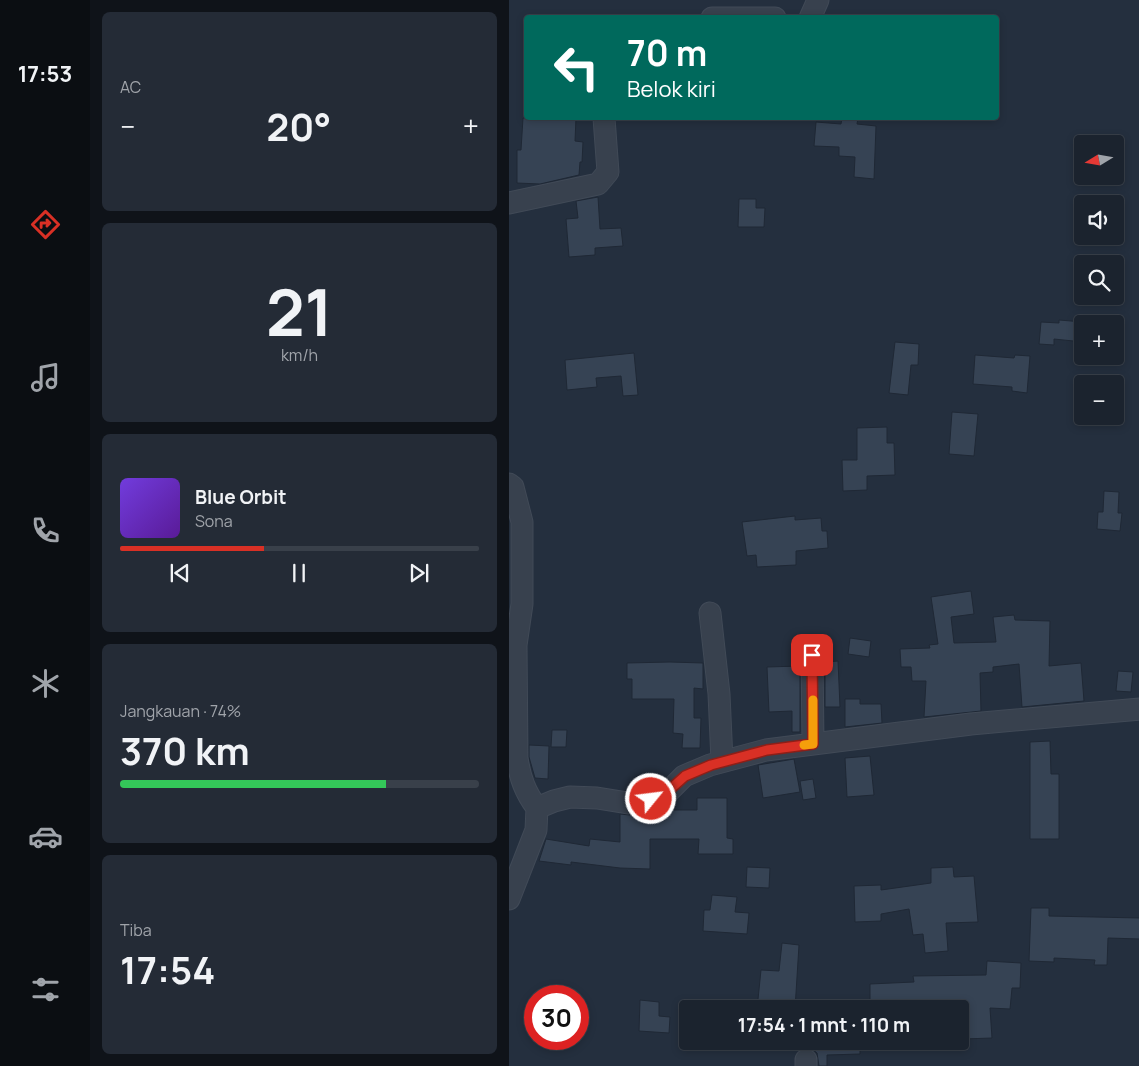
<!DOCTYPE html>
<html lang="id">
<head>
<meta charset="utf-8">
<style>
	:root { --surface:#1b232e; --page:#242b36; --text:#f1f3f6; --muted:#a0a4aa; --line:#39404a; --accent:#d93025 }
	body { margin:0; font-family:Manrope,sans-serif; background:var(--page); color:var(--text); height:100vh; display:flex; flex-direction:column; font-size:19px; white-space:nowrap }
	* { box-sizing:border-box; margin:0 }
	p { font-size:16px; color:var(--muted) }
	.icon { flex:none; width:28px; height:28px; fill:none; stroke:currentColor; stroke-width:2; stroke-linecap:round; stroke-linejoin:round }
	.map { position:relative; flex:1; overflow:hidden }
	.side { display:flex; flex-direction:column; gap:12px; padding:12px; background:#0f1319; width:419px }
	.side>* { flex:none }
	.banner { position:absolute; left:15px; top:15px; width:475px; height:105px; border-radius:5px; box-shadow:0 2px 8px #0003,0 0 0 1px var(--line); background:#00695c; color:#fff; overflow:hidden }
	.needle { width:32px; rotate:259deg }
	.fabs { position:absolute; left:565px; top:135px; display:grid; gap:10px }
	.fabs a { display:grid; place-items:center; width:50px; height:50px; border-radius:5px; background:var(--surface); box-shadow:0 2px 8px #0003,0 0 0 1px var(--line); font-size:25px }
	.speed { position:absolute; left:15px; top:985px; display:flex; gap:10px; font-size:25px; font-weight:700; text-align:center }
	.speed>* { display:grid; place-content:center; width:65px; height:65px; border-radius:50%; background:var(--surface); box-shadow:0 2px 8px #0003,0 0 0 1px var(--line); line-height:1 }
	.speed .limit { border:8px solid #d22; background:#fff; color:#111 }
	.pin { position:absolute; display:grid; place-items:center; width:42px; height:42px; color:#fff; margin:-21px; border-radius:10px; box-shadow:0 2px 8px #0006 }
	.me { position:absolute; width:55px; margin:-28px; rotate:61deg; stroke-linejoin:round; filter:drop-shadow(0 0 4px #0008) }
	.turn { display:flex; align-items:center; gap:18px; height:105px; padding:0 20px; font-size:22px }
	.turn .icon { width:65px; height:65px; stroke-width:2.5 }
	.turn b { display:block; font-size:35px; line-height:42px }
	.big { font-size:38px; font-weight:700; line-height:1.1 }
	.side .widget { flex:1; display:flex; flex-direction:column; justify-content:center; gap:8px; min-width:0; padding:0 18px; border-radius:8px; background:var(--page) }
	.side .dial { align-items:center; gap:0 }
	.dial b { font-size:65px; line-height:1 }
	.song { display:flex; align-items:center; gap:15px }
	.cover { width:60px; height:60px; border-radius:8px; background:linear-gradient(135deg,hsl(260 70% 55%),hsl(270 70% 35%)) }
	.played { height:5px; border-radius:2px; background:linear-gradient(90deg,var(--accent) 40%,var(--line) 40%) }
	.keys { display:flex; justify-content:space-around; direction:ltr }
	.heat { display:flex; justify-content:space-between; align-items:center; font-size:28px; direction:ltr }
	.charge { height:8px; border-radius:4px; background:linear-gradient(90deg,#34c759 74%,var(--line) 0) }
	.trip { position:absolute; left:170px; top:1000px; width:290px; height:50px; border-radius:5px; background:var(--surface); box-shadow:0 2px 8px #0003,0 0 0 1px var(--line); font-weight:700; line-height:50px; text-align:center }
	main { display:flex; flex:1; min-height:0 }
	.menu { display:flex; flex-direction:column; width:90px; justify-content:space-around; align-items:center; background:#0b0e12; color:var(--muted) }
	.menu .icon { width:35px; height:35px }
	.menu .active { color:var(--accent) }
	.menu b { font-size:22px; color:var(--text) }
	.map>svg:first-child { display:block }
	.building { fill:#364354; stroke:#1f2835 }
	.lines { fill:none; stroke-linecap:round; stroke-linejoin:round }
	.minor-casing { stroke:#414a57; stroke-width:23 }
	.minor { stroke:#38414e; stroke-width:21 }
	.route-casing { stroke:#8d1f18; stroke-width:12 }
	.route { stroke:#d93025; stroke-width:9 }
	.slow { stroke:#f59e0b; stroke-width:9 }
</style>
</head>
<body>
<main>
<nav class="menu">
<b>17:53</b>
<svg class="icon active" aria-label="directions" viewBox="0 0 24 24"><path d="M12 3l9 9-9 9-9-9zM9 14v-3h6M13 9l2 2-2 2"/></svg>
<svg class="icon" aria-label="music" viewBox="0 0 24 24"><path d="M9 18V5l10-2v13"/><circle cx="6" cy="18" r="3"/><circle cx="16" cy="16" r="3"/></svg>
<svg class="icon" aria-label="phone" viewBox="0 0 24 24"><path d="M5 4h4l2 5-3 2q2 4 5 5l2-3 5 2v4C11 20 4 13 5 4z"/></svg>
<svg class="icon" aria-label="climate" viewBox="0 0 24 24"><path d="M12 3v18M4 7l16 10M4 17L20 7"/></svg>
<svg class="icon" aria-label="car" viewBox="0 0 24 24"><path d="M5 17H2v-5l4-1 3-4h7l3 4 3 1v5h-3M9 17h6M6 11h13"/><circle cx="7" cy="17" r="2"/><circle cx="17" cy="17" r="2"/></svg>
<svg class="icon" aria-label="filters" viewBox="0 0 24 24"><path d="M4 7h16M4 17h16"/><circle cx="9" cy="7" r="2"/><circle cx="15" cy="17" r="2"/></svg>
</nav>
<section class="side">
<div class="widget"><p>AC</p>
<div class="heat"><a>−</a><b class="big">20°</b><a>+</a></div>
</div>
<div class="widget dial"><b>21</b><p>km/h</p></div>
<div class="widget">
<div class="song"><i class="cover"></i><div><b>Blue Orbit</b><p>Sona</p></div></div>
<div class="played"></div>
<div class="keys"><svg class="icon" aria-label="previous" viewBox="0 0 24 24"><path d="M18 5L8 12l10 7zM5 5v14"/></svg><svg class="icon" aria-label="pause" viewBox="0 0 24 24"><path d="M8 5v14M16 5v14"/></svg><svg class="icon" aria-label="next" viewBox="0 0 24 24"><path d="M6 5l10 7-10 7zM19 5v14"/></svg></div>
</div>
<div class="widget"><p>Jangkauan · 74%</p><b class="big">370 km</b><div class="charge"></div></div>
<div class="widget"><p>Tiba</p><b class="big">17:54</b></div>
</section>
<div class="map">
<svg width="631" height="1066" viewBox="0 0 631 1066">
	<rect width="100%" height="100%" fill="#242f3e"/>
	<path class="building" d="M14 118H67L66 141 74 142 73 162H71L70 175 31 184 8 183V150H12Z
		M333 118H349L348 124 367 126 365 179 345 177 346 157 330 156V147L305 146 307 122 332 124Z
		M89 197 91 229 112 228 114 246 86 248V255L60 257 57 219 69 218 67 201Z
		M230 199H247V208H256L255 227H229Z
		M550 320 574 322V342L545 339V345L530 344 532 322 550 323Z
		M386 342 410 344 409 365H402L399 395 380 393Z
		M125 353 129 395 114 396 112 376 87 378 88 387 58 390 56 360Z
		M466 355 505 358 506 355 521 356 518 393 503 391V387L464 384Z
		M443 412 469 414 465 456 440 454Z
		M378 427V443H385L386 475 358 476V490L334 491 333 460H348V428Z
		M595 491 610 492 609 513H613L611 531 588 529 589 512H594Z
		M286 516V520L312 518 313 531H318L319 548 287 551V565L248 567 247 555 238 556 233 522Z
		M462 591 465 614 442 617 445 643 487 642 484 617 505 615 506 620 541 621 540 666 572 663 575 701 513 707 510 664 484 667V672L471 673 472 711 415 717 417 681H403L402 667H392L391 649 421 648 420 645 429 644 422 597Z
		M341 638 362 641 360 657 339 654Z
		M329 661 331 707H316V662Z
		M161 662 194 663V689L185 688V718H192L191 748H173L174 734 164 733 165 699H123V679H118V663Z
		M291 666V732H283V711L260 712 258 667Z
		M609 671 624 672 622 692 607 691Z
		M336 699H351V704H372L373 723 336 727Z
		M43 730H58L57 747H42Z
		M541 741 542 774H550V839H521V742Z
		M20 745 40 746 39 779 26 778 20 757Z
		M361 756 365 795 338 797 336 758Z
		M285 759 291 792 254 798 249 765Z
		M304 779 307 798 294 800 291 781Z
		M188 798H218V838L224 839V854H189L190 839H141V869L111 868 62 862V865L30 861 37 839 80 846 81 839 111 842V814L121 815 153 810H188Z
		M238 867 261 868 260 888 237 887Z
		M444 867 445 877 465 876 469 922 437 923 439 951 416 953 414 934 404 935 400 909 372 914V921L346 922 345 886 372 885V890L422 883V868Z
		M203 895 228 897 226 912 240 913 238 934 194 931 195 910H201Z
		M522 908H540V916L631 918V939L599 938 598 965H585L586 960 545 958V962L520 961Z
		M273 943 290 945 286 1009H248L252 970 270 971Z
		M478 961 512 963 511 988H503L501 1009 481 1008 483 1038 454 1039 452 1010 439 1009V1003L361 1004V984L405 982 404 976 477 975Z
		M131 1000 150 1002V1016L161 1017 160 1033 130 1031Z
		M293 1041H351V1054L318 1055V1066H310L308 1053 303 1049H293Z"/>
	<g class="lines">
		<defs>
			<path id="minor" d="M203 18H266
				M301 18 309 0
				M0 203 89 184 99 172 95 118
				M0 484 4 487 13 522V604L7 645 8 758C11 778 16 792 28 808
				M201 613 210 694 213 761
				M303 655 304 744
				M0 899 27 830 28 808 45 801 61 797 88 798 119 803 142 799 159 792 175 776 201 765 257 750 462 724 631 709
				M297 1066V1060"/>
		</defs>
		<use href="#minor" class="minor-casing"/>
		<use href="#minor" class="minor"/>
	</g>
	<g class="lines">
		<defs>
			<path id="route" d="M142 799 158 792 176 776 202 765 258 750 304 744 303 655"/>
		</defs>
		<use href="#route" class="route-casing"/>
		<use href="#route" class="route"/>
		<path class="slow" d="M295 745 304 744V700"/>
	</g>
</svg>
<div class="fabs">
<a><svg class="needle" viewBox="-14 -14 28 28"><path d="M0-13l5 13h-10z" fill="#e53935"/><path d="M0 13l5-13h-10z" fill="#a0a4aa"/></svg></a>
<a><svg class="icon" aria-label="sound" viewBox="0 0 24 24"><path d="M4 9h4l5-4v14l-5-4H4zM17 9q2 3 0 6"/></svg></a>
<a><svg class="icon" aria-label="search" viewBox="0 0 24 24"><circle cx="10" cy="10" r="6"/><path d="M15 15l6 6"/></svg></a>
<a>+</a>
<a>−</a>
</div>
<div class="speed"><div class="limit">30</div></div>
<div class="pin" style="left:303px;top:655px;background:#d93025"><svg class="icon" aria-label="arrive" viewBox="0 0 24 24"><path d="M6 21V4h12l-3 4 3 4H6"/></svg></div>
<svg class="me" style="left:142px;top:799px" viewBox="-20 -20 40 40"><circle r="17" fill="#d93025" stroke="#fff" stroke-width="3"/><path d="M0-11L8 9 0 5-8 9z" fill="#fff"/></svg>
<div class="trip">17:54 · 1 mnt · 110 m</div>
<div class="banner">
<div class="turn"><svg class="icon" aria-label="left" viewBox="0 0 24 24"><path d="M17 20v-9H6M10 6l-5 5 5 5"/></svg><div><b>70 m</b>Belok kiri</div></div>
</div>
</div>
</main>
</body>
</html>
